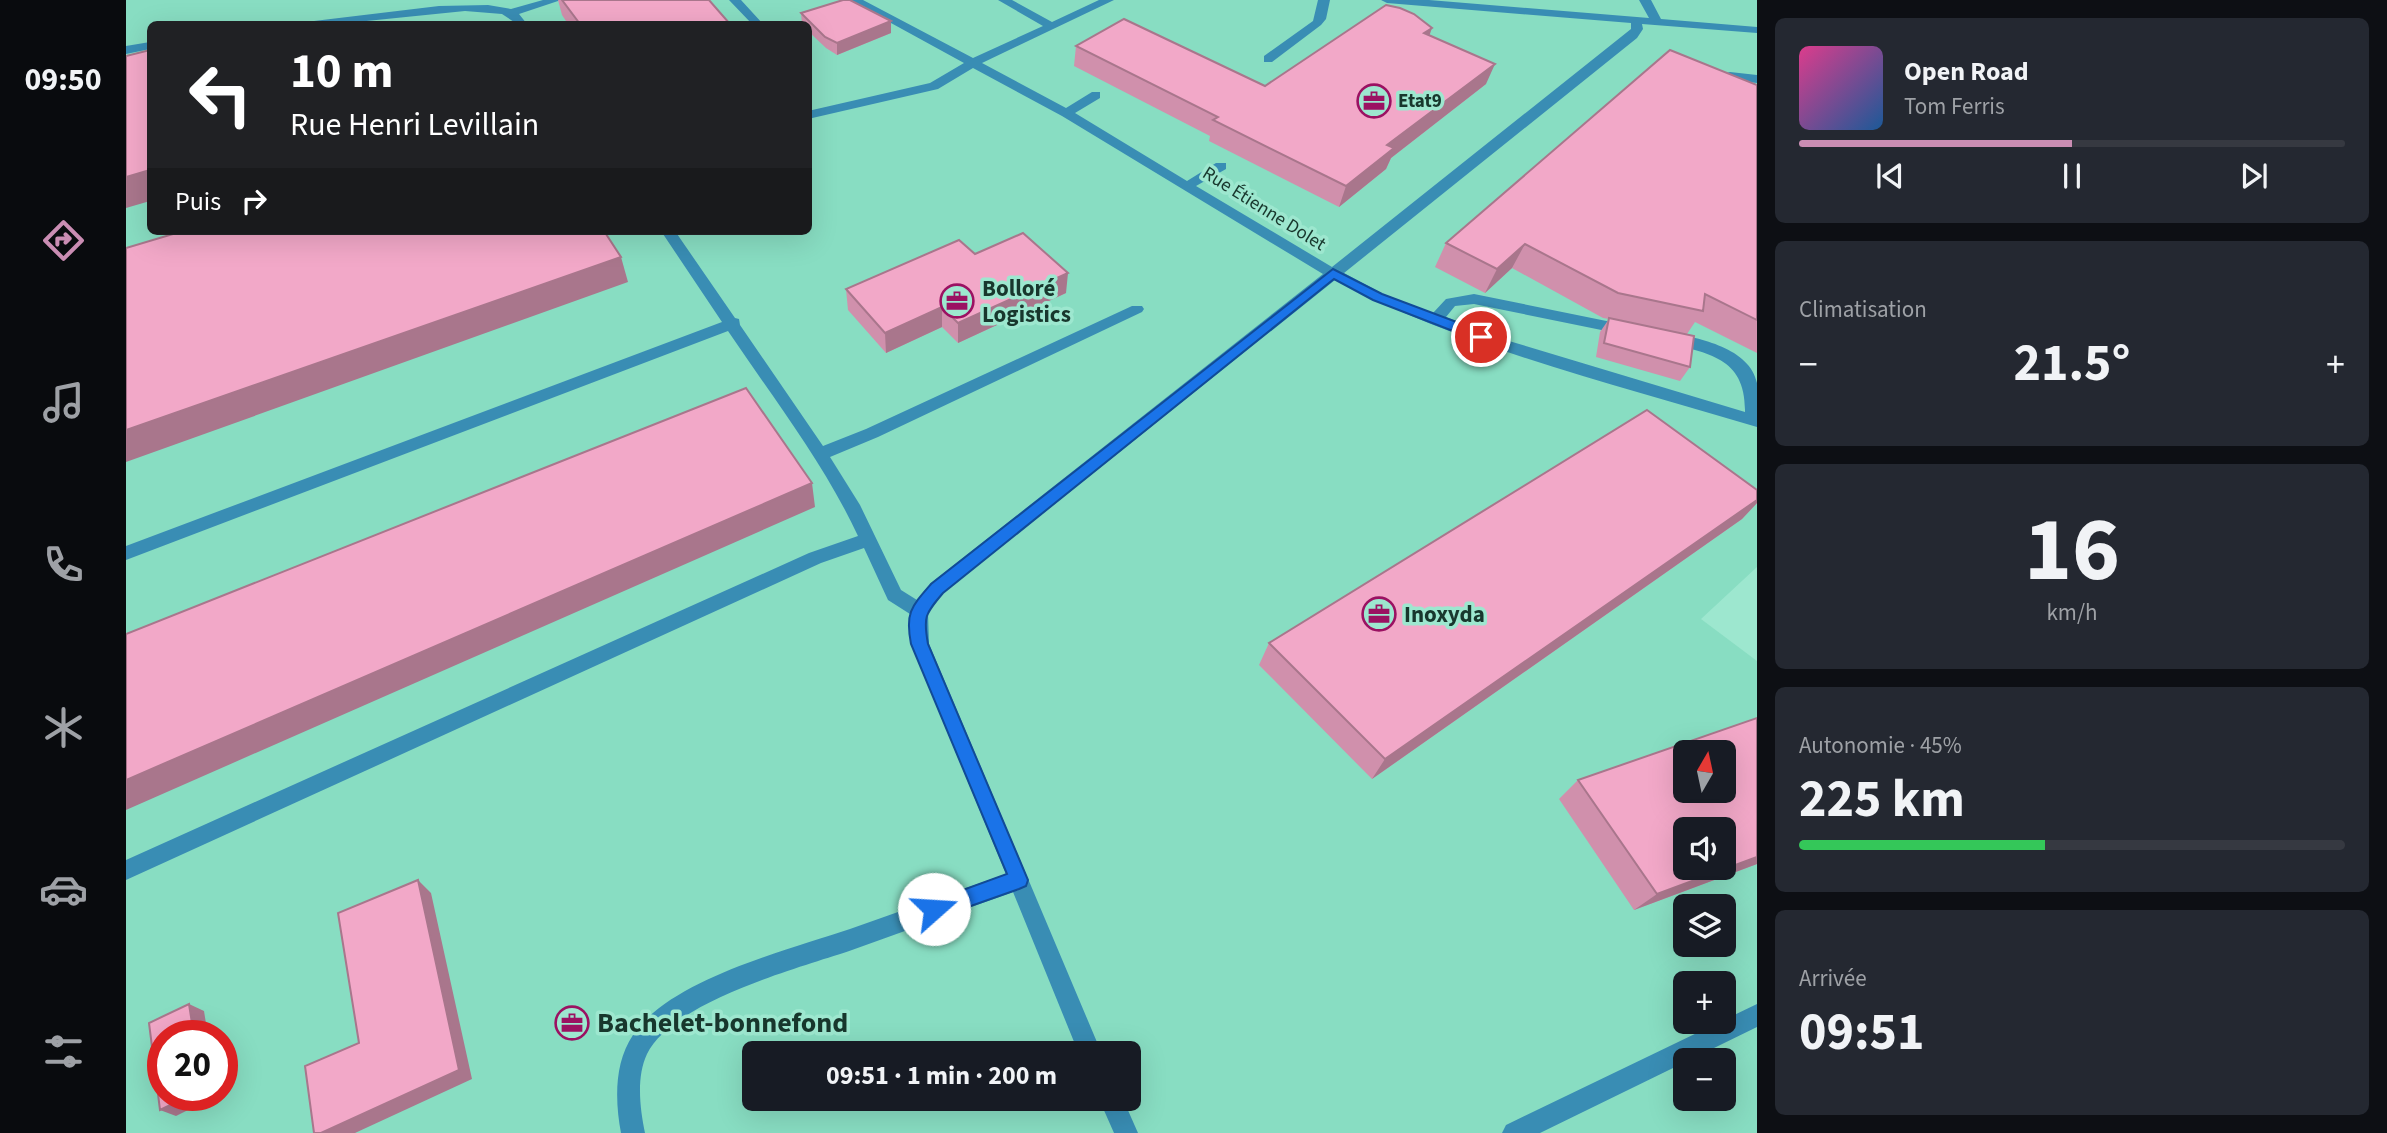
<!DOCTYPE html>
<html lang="fr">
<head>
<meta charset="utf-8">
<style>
	:root { --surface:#171b24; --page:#242831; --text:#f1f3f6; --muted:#9ea1a6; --line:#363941; --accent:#ca8db3 }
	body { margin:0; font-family:"Source Sans 3",sans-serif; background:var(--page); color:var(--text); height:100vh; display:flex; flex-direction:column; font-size:26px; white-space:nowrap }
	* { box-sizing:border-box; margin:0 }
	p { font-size:23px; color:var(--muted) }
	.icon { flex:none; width:38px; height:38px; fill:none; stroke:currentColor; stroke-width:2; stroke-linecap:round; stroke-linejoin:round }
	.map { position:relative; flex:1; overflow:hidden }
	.details { display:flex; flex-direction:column; gap:18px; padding:18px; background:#0d0f14; width:630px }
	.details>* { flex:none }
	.guide { position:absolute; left:21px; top:21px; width:665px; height:214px; border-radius:10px; box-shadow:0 7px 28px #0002; background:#202124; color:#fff; overflow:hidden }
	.needle { width:46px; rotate:9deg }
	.tools { position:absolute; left:1547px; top:740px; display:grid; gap:14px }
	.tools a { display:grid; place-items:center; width:63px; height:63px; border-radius:10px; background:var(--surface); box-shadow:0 7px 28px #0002; font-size:35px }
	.speed { position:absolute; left:21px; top:1020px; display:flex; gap:14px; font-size:35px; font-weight:700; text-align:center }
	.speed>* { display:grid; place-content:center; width:91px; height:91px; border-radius:50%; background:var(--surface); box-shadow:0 7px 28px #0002; line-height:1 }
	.speed .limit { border:10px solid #d22; background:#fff; color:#111 }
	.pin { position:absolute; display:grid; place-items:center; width:60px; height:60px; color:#fff; margin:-30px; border:4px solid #fff; border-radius:50%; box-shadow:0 2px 7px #0007 }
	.me { position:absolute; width:77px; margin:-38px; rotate:71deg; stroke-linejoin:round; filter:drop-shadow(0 0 5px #0008) }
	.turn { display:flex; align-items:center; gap:24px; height:147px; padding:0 28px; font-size:32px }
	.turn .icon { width:91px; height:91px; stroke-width:2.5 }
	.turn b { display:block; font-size:49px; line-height:60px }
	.then { display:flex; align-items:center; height:66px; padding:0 28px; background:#0003; gap:14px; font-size:26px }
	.big { font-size:52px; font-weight:700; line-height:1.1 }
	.details .card { flex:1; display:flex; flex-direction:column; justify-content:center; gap:10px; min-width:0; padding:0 24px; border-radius:10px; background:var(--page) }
	.details .dial { align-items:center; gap:0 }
	.dial b { font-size:91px; line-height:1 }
	.song { display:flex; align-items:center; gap:21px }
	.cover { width:84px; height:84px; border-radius:10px; background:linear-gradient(135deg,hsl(330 70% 55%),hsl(210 70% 35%)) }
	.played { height:7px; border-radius:4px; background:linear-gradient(90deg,var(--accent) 50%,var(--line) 50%) }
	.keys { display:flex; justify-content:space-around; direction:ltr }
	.heat { display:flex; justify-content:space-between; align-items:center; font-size:38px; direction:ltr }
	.charge { height:10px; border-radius:5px; background:linear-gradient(90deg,#34c759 45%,var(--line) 0) }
	.trip { position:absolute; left:616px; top:1041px; width:399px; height:70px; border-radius:10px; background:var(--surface); box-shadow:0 7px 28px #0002; font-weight:700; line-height:70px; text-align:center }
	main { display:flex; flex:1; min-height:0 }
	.tab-bar { display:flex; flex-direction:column; width:126px; justify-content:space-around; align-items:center; background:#090b0e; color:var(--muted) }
	.tab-bar .icon { width:49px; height:49px }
	.tab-bar .selected { color:var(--accent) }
	.tab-bar b { font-size:32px; color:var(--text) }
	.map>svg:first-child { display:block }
	.built { fill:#88ddc2; fill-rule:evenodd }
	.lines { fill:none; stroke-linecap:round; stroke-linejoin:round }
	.minor { fill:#398db4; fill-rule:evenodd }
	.wall { fill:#d090ac }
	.shaded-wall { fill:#a9768c }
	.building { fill:#f2a8c8; stroke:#a9768c; stroke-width:2; fill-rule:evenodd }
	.route { fill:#1a73e8; stroke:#114b97; stroke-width:2 }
	.labels { text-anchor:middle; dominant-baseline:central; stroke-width:7; stroke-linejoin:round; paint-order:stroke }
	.far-poi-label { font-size:19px; font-weight:bold; fill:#18372d; stroke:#9de7cf; text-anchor:start }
	.far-street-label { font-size:19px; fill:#18372d; stroke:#9de7cf }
	.poi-label { font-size:23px; font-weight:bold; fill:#18372d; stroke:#9de7cf; text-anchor:start }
	.near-poi-label { font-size:28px; font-weight:bold; fill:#18372d; stroke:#9de7cf; text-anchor:start }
</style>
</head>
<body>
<main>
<nav class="tab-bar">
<b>09:50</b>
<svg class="icon selected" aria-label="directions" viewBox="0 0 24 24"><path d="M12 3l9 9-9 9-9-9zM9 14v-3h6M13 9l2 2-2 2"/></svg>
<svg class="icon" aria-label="music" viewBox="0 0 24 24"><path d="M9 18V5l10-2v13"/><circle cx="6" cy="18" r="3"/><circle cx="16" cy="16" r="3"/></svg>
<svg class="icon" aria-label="phone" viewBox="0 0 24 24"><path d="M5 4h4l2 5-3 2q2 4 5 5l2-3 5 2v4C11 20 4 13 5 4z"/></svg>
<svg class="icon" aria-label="climate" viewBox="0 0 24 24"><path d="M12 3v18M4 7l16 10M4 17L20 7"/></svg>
<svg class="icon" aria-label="car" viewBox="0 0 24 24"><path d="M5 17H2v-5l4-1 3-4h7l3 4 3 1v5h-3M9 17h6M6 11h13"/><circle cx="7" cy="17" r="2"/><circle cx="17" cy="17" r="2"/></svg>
<svg class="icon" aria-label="filters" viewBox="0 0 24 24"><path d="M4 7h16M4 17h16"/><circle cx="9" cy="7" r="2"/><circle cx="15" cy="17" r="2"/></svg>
</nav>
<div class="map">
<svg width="1631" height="1133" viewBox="0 0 1631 1133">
	<rect width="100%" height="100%" fill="#9de7cf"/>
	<path class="built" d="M0 0H1631V567L1575 619 1631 661V1133H0ZM24 24H682V231H24ZM1559 752H1598V791H1559ZM1559 830H1598V868H1559ZM1559 906H1598V945H1559ZM1559 984H1598V1022H1559ZM37 1036H96V1096H37ZM628 1054H1003V1099H628ZM1559 1060H1598V1099H1559Z"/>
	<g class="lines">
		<path class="minor" d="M417 0H435L393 14 401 24H391L376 14 339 11 211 24H182L188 21 313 6 362 5 385 9Z
			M603 0H615L637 24H626Z
			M723 0H737L847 58 917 26 872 0H886L926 22 973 0H988L856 63 940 108 966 92H974V98L949 113 1061 181 1090 163H1100V169L1070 186 1206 267 1505 29V23L1261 3 1255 0H1303L1523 18 1513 0H1525L1535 19 1631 27V33L1516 24 1517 29 1511 38 1218 273 1257 294 1307 313 1320 299 1348 294 1505 326 1507 330 1500 335 1348 304 1329 306 1320 317 1383 341 1619 412C1620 357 1582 354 1540 342L1538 338 1545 333C1573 338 1624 348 1631 383 1631 396 1631 413 1631 427 1489 384 1340 349 1209 280L817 593 802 613 803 644 976 1054H953L887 892C833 911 780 931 726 950 673 968 547 1001 521 1054 510 1077 514 1109 519 1133H495C489 1101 488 1063 507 1035 544 979 662 950 724 929 776 911 827 892 880 874L785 644 784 614 762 600 738 548 695 563 0 880V860L683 553 732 536C698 463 647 398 602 331L0 560V546L596 322 535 231H549L609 318 613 319 614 325 697 446 740 429 1006 306H1016L1018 309 1016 312 752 437 704 457 734 505 775 590 791 600 805 583 1197 274 936 116 847 68 812 89 682 119V111L804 83 838 63Z
			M1192 0H1204L1200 19 1195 25 1146 62H1138V56L1187 21Z
			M24 42V49L0 54V46Z
			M1604 72 1631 75V83L1600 79V73Z
			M1631 1004V1027L1414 1133H1376L1380 1125Z
			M973 1099H997L1012 1133H988Z"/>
	</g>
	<path class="wall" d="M432 0H583L604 24H442L436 15Z
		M675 13 765 21V33L711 55 700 48 682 31V24H676Z
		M1304 36 1360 84 1265 158 1260 169 1213 207 1083 141 1084 136 948 66 950 46 1139 86Z
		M1631 85V353L1569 322 1561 334 1564 367 1554 381 1470 357 1474 332 1483 319 1477 318 1386 268 1359 293 1309 267 1320 243Z
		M849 254 940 293 832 343 816 327 760 353 722 310 720 289Z
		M1631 490V503L1616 519 1246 779 1133 665 1143 643Z
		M1452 780 1631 864 1508 910 1433 799Z"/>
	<path class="shaded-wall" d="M765 21V33L711 55V43Z
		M1306 28 1299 48 1298 33Z
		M1369 64 1360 84 1265 158 1260 169 1213 207 1220 186 1261 145Z
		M24 170V201L0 208V177Z
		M1399 244 1386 268 1359 293 1371 269Z
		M495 257 502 282 0 462V430Z
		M942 273 940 293 832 343V323Z
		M816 307V327L760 353 759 333Z
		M686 483 689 507 0 810V780Z
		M1631 500V503L1616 519 1246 779 1259 759Z
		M1631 857V864L1508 910 1531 894Z
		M292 880 305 893 346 1079 229 1133H195L333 1070Z
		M63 1004 78 1011 82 1036H68Z
		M63 1096H90L50 1116 34 1110Z"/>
	<path class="building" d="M436 0H583L604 24H454Z
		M717 0H724L765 21 711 43 699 37 675 13Z
		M1260 5 1274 8 1288 14 1306 28 1298 33 1369 64 1261 145 1268 148 1220 186 1087 120 1092 117 950 46 998 19 1139 86Z
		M24 50V170L0 177V56Z
		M1544 50 1631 85V320L1579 294 1577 311 1492 293 1399 244 1371 269 1320 243Z
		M57 231H478L495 257 0 430V248Z
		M897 233 942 273 832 323 816 307 759 333 720 289 833 240 849 254Z
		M1483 318 1568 336 1564 367 1478 343Z
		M620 388 686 483 0 780V634Z
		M1521 410 1631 490V500L1259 759 1143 643Z
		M1631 718V857L1531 894 1452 780ZM1559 752H1598V791H1559ZM1559 830H1598V868H1559Z
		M292 880 333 1070 195 1133H188L179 1066 233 1043 212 913Z
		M63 1004 68 1036H37V1096H63L34 1110 23 1023Z"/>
	<path class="route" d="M1207 269 1256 294 1360 333 1362 337 1360 340H1350L1247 300 1208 279 817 593C799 614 797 617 802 644L902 880 900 886 893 889 808 919 801 916 798 909 801 903 881 874 785 644C779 613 785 607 805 584Z"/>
	<defs>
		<symbol id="office-ring" viewBox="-11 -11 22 22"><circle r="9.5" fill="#9de7cf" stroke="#9b1162" stroke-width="1.5"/><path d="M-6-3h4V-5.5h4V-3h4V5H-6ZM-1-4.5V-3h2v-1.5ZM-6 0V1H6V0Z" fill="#9b1162"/></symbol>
	</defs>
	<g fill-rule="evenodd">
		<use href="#office-ring" x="1229" y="82" width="38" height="38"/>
		<use href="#office-ring" x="812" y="282" width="38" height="38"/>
		<use href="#office-ring" x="1234" y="595" width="38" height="38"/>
		<use href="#office-ring" x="427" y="1004" width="38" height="38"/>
	</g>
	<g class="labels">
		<g class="far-poi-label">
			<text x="1272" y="101">Etat9</text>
		</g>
		<g class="far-street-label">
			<text transform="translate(1138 209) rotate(32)">Rue Étienne Dolet</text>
		</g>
		<g class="poi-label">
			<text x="856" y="288">Bolloré<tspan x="856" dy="26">Logistics</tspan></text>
			<text x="1278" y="614">Inoxyda</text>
		</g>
		<g class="near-poi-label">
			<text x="471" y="1023">Bachelet-bonnefond</text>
		</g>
	</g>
</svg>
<div class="tools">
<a><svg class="needle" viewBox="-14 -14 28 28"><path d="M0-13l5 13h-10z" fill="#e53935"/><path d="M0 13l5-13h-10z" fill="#9ea1a6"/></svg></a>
<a><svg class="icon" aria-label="sound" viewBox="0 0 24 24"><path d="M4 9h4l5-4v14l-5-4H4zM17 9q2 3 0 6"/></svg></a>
<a><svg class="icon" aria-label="layers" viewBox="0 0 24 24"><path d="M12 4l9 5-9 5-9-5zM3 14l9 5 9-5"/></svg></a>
<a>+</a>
<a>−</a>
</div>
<div class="speed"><div class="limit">20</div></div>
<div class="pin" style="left:1355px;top:337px;background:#d93025"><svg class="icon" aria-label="arrive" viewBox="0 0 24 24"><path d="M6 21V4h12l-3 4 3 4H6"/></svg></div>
<svg class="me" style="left:808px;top:909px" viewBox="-20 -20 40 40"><circle r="19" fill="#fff"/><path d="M0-13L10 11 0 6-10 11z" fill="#1a73e8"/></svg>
<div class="trip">09:51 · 1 min · 200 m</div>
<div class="guide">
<div class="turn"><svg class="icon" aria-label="left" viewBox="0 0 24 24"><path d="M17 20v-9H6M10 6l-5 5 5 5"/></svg><div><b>10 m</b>Rue Henri Levillain</div></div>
<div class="then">Puis<svg class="icon" aria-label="right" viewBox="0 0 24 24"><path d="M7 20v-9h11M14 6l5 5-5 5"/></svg></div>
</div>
</div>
<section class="details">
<div class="card">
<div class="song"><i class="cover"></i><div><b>Open Road</b><p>Tom Ferris</p></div></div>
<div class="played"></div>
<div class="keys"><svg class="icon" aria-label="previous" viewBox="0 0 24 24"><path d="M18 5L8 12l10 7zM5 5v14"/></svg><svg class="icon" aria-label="pause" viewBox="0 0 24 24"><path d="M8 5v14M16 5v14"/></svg><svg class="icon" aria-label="next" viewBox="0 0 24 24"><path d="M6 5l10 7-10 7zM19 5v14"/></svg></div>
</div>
<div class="card"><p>Climatisation</p>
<div class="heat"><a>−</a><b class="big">21.5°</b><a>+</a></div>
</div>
<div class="card dial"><b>16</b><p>km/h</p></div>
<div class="card"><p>Autonomie · 45%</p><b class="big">225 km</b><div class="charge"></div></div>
<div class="card"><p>Arrivée</p><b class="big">09:51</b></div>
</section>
</main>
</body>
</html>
